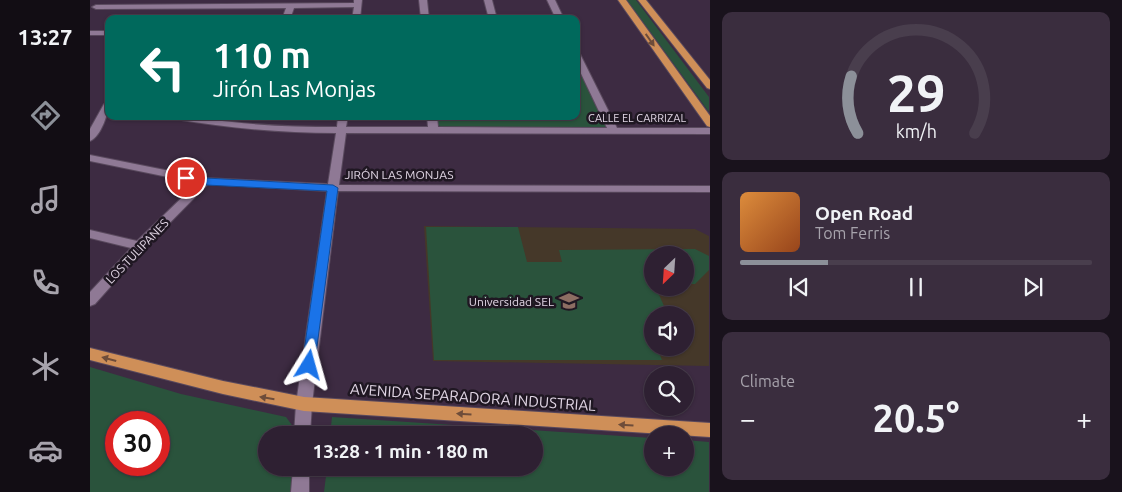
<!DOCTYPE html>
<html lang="en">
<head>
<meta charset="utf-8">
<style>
	:root { --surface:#2e2032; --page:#3a2d3e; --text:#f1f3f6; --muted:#a7a3ac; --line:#493e4d; --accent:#8c9099 }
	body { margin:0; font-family:Ubuntu,sans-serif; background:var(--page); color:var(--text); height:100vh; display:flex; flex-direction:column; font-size:19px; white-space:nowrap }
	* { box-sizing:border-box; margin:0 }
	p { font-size:16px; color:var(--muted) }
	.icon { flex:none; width:28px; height:28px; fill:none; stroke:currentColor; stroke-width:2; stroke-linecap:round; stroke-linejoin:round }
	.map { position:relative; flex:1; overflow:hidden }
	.sheet { display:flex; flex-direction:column; gap:12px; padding:12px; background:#19121c; width:412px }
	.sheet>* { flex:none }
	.top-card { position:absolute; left:15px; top:15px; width:475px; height:105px; border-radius:10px; box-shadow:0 1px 4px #0004,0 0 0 1px var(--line); background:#00695c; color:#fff; overflow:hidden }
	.needle { width:32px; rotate:205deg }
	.fabs { position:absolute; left:554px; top:246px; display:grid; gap:10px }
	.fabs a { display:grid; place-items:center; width:50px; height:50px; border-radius:50%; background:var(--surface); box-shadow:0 1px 4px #0004,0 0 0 1px var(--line); font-size:25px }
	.speed { position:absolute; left:15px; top:411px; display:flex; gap:10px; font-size:25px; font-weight:700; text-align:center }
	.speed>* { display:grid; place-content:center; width:65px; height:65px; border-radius:50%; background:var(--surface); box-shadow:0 1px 4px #0004,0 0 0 1px var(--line); line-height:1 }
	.speed .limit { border:8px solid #d22; background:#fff; color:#111 }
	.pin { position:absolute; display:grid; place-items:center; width:42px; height:42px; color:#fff; margin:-21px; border:2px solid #fff; border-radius:50%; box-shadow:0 1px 5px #0007 }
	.me { position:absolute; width:55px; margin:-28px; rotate:8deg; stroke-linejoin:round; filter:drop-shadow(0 0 4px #0008) }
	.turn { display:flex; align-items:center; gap:18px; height:105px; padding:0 25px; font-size:22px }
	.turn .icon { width:65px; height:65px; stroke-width:2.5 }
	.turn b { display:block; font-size:35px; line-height:42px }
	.big { font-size:38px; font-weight:700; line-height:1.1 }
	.sheet .tile { flex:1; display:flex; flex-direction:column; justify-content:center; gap:8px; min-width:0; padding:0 18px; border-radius:10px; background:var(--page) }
	.sheet .dial { align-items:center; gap:0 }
	.dial svg { height:130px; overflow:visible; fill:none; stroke:var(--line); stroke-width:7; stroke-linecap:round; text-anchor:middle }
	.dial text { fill:var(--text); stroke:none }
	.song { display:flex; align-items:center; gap:15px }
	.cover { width:60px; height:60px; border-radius:8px; background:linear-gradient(135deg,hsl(30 70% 55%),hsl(20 70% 35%)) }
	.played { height:5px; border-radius:2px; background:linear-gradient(90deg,var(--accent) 25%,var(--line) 25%) }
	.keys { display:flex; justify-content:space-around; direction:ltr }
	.heat { display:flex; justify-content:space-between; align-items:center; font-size:28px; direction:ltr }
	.trip { position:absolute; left:168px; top:426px; width:285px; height:50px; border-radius:25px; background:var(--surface); box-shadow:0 1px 4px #0004,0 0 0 1px var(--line); font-weight:700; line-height:50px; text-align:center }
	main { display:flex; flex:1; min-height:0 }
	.menu { display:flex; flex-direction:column; width:90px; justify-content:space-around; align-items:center; background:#120d14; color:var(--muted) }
	.menu .icon { width:35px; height:35px }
	.menu .on { color:var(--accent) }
	.menu b { font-size:22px; color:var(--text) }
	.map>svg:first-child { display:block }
	.education { fill:#453829; fill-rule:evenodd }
	.green { fill:#2a533c; fill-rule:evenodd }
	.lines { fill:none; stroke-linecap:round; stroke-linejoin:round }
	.minor-casing { stroke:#59495d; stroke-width:2 }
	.major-casing { stroke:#59495d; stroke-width:2 }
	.minor { fill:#8f7995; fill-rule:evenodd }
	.major { fill:#cf8f58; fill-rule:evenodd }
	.oneway { fill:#6e4d3a }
	.route { fill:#1a73e8; stroke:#114b97 }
	.labels { text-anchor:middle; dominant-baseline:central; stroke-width:5; stroke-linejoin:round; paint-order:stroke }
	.far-street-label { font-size:11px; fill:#e0d5e4; stroke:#1f1722 }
	.street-label { font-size:12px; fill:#e0d5e4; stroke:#1f1722 }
	.poi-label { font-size:12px; fill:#e0d5e4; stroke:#1f1722; text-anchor:end }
	.near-street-label { font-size:15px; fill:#e0d5e4; stroke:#1f1722 }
</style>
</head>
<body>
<main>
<nav class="menu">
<b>13:27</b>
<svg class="icon on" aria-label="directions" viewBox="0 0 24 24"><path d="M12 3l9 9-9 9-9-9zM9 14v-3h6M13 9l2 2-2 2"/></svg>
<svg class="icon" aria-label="music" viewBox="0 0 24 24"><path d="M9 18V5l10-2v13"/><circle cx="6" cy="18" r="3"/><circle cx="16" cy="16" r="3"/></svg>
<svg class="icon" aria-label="phone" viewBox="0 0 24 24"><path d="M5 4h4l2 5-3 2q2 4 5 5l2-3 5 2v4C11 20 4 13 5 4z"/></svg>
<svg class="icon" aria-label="climate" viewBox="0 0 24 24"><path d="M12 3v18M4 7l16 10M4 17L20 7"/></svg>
<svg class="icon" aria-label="car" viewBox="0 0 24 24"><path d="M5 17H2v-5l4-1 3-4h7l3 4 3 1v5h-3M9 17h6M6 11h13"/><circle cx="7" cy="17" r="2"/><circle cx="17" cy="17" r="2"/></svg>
</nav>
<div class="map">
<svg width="620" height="492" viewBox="0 0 620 492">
	<rect width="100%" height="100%" fill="#3d2b42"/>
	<path class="education" d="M334 226 605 229 619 236V366L343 361ZM562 255H595V288H562ZM562 315H595V348H562Z"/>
	<path class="green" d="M537 0H546L619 97V112Z
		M486 60 517 126 514 128 351 127 348 125V116H486Z
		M336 227H428L437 262H472L469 250 605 249 619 256V270L605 284H595V255H562V288H566L578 315H562V348H567L572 360H344Z
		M0 367 91 394 196 417 209 435H176V468H208L206 492H0ZM26 422H69V465H26Z
		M242 417 562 438V468H595V440L619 442V492H234L237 468H444V435H240Z"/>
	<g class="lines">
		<defs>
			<path id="minor" d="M264 0H272L270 19H262L264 7 204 8 200 19H192L196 8 6 9 2 7 6 5 264 3Z
				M329 0H337L339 19H331Z
				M394 0H402L407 19H399Z
				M457 0H465L474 19H466Z
				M0 31H19V35H0Z
				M486 52 490 54 527 128H620V134L256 133 249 185 620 186V192L248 191 222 404 220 435H204L206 404 237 191 118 184 54 249 5 304 0 306V292L41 248 0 238V230L47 241 107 183 0 161V155L115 178 238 184 246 133C191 133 139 128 85 119L80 116C102 116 121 120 142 122 177 126 212 127 247 127L248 116H258L256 127H338L337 116H347L348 127 517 128 486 63Z
				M19 101C19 112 11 137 0 141V129L14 104Z
				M203 468H219V492H201Z"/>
			<path id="major" d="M528 0H536L620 116V127L617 126Z
				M548 0H556L620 80V89L617 88Z
				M0 348 133 381 214 397 620 423V437L214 411 133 394 0 360Z"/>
		</defs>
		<use href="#minor" class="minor-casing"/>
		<use href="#major" class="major-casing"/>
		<use href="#minor" class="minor"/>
		<use href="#major" class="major"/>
	</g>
	<defs><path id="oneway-solid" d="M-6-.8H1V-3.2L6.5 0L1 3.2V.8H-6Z" transform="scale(1.25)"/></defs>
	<g class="oneway">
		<use href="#oneway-solid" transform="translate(560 40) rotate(55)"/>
		<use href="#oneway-solid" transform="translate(19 359) rotate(-165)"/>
		<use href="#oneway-solid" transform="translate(177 398) rotate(-171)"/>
		<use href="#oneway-solid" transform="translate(374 414) rotate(-176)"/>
		<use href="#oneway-solid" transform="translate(536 425) rotate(-176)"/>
	</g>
	<path class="route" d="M93 175 116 178 243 185 248 188 224 369 219 371 214 369 212 365 237 191 116 185 93 180Z"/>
	<defs>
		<symbol id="university-bare" viewBox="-9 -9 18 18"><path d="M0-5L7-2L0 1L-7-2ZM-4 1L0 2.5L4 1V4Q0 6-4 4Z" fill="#8d6e63" stroke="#1f1722" stroke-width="2.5" paint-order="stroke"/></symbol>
	</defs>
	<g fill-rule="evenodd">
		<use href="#university-bare" x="465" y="287" width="28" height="28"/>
	</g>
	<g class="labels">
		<g class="far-street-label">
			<text x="547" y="118">CALLE EL CARRIZAL</text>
		</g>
		<g class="street-label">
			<text x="309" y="174">JIRÓN LAS MONJAS</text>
			<text transform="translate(47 251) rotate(-46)">LOS TULIPANES</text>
		</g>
		<g class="poi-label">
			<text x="464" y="301">Universidad SEL</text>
		</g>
		<g class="near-street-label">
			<text transform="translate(383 397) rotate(4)">AVENIDA SEPARADORA INDUSTRIAL</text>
		</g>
	</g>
</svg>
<div class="fabs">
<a><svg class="needle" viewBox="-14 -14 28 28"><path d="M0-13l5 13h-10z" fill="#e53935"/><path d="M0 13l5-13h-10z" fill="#a7a3ac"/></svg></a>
<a><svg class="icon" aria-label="sound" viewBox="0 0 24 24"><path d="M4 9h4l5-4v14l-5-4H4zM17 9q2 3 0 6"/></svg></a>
<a><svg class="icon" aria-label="search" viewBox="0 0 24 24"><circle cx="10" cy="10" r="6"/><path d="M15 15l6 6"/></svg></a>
<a>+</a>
</div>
<div class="speed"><div class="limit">30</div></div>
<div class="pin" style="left:96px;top:178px;background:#d93025"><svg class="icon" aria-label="arrive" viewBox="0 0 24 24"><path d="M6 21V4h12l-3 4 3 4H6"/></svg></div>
<svg class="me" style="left:219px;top:365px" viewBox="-20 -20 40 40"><path d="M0-17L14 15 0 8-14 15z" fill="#1a73e8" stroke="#fff" stroke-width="4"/></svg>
<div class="trip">13:28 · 1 min · 180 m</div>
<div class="top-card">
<div class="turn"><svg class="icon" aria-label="left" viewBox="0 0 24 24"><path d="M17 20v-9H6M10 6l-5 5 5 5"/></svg><div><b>110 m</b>Jirón Las Monjas</div></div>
</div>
</div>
<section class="sheet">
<div class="tile dial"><svg viewBox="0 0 100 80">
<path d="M14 69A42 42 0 1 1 86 69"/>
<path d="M14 69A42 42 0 0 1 10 34" stroke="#8c9099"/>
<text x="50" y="56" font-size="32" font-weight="700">29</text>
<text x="50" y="72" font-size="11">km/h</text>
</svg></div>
<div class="tile">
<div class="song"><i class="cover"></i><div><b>Open Road</b><p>Tom Ferris</p></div></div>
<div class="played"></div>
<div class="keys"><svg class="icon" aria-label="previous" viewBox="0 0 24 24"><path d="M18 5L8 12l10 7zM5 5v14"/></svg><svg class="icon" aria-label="pause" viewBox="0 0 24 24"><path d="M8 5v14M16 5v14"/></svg><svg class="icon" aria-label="next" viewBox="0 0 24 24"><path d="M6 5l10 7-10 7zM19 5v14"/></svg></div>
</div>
<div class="tile"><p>Climate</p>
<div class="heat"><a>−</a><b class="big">20.5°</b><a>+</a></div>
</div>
</section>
</main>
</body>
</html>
